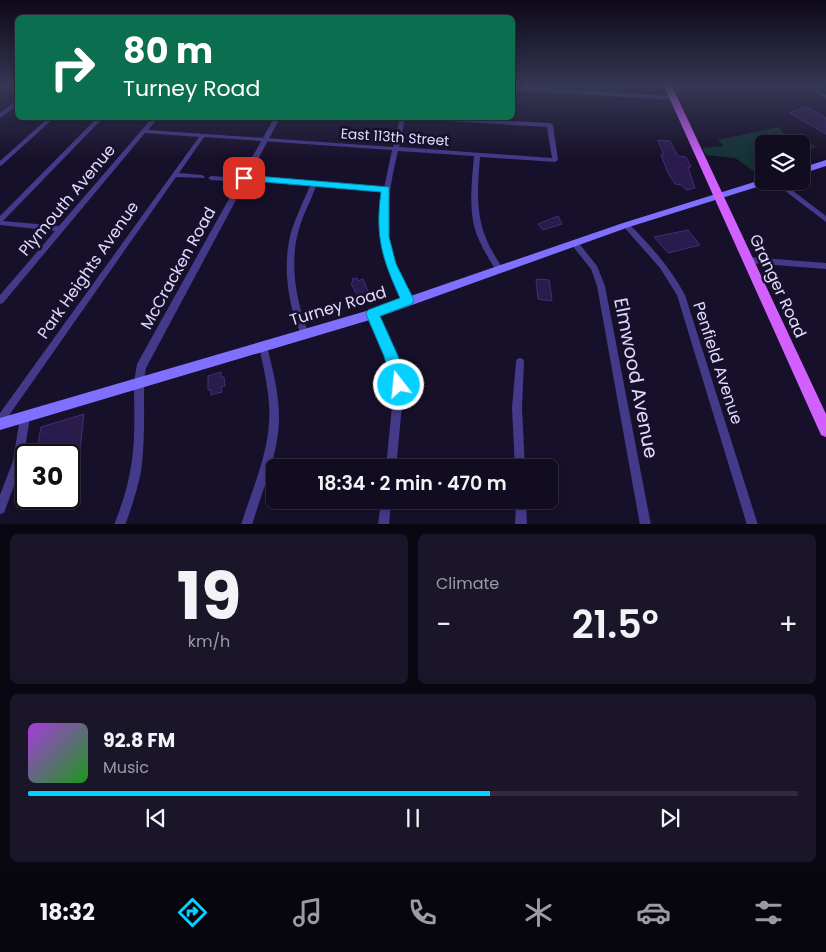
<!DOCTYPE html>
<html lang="en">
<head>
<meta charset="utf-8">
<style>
	:root { --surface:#110c20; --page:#1a1529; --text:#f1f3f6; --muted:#9c9ba5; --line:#302c3e; --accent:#05d0ff }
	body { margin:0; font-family:Poppins,sans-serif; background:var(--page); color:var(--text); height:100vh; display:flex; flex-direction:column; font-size:19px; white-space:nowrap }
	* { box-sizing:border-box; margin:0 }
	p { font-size:16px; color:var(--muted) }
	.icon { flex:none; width:28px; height:28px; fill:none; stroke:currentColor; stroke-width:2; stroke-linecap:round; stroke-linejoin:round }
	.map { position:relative; height:524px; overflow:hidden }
	.sheet { display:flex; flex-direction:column; gap:10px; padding:10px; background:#090712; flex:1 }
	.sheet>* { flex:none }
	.top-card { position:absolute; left:15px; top:15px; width:500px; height:105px; border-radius:8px; box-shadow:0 2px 8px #0003,0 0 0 1px var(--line); background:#0b6e4f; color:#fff; overflow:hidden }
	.controls { position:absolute; left:755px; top:135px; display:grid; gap:10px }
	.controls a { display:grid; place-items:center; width:55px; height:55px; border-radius:8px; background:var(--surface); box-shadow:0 2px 8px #0003,0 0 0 1px var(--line); font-size:25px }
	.speed { position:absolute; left:15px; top:444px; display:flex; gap:10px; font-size:25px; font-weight:700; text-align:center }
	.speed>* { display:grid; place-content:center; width:65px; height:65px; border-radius:50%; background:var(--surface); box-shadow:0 2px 8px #0003,0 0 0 1px var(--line); line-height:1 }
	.speed .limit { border:2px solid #111; border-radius:8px; background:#fff; color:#111 }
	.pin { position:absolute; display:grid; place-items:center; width:42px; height:42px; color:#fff; margin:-21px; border-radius:10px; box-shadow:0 2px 8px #0006 }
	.me { position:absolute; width:55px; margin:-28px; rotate:344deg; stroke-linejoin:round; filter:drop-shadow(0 0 4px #0008) }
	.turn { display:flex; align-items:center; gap:18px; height:105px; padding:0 25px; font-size:22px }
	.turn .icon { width:65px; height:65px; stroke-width:2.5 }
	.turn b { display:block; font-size:35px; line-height:42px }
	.big { font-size:38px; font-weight:600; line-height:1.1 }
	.sheet .widget { flex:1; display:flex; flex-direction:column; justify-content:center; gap:8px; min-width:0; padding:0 18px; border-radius:8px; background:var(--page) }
	.sheet .dial { align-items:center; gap:0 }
	.dial b { font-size:65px; line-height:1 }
	.song { display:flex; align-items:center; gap:15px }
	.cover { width:60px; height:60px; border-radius:8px; background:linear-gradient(135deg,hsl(280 70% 55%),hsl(120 70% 35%)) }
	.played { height:5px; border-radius:2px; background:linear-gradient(90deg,var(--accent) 60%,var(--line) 60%) }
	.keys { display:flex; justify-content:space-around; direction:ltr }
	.heat { display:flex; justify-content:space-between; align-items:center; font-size:28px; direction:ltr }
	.sheet .tiles { flex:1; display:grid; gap:10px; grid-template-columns:1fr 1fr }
	.widget:last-child { grid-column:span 2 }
	.trip { position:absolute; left:266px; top:459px; width:292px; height:50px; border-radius:8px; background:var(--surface); box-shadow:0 2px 8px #0003,0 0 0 1px var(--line); font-weight:600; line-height:50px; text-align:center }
	.tabs { display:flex; height:80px; justify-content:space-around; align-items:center; background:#07050d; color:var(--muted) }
	.tabs .icon { width:35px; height:35px }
	.tabs .current { color:var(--accent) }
	.tabs b { font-size:22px; color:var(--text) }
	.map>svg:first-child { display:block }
	.green { fill:#133334 }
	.building { fill:#291b4c; stroke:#422d78 }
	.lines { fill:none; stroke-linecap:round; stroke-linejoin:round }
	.minor { fill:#443a8a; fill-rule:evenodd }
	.tertiary { fill:#443a8a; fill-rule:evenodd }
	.secondary { fill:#8070ff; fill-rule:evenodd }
	.primary { fill:#d260ff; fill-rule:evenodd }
	.route { fill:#05d0ff; stroke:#0387a6 }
	.labels { text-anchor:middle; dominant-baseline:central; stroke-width:5; stroke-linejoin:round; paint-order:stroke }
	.far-street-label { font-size:14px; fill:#e1d9ff; stroke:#17102a }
	.street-label { font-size:16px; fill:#e1d9ff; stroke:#17102a }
	.near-street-label { font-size:19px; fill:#e1d9ff; stroke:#17102a }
</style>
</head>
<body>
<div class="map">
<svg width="826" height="525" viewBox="0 0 826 525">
	<rect width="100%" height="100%" fill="#17102a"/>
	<path class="green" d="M778 127 792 141 801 137 816 147 805 150 811 155 806 156 811 160 801 163V144H764V174L759 175 735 158 706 155 702 148 724 146 718 140Z"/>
	<path class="building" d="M807 107 826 118V134L789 113Z
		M658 140 670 141 678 156 686 157 691 167H688L695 188 687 190 681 185 675 184 668 173 661 155H664Z
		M558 216 562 224 543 230 538 224Z
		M688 230 700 245 668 253 654 237Z
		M357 278 358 281 363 279 370 296 359 299 351 283 353 282 352 279Z
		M536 279 549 280 552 299 551 301 538 299Z
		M221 372V377H224L225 386 221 387 222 392 211 395V390H208V376Z
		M84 414 79 458 69 461V455H36L41 427Z"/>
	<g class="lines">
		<path class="minor" d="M0 86 18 87V91L0 90Z
			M512 86 673 96 676 98 673 100 512 90Z
			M808 86H814L826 95V99Z
			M16 101H18V105L0 118V113Z
			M48 118H54L2 165 0 166V161Z
			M97 118H103L3 221 59 226 152 118H158L148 130 393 147 400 118H405L399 147 552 158 547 127 431 120 428 118H451L550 123 553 125 558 160 555 162 480 157C478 184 475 212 486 238 490 249 497 259 503 269L502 271H496C488 257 478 242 474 226 469 203 472 179 474 156L398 151C389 188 383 225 394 262 398 276 406 288 412 301L411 303 408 304 405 303C399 291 393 280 388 267 379 243 380 217 383 192L316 186C311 201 303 214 299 229 289 262 296 301 308 332L307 335 304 336 301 335 300 332C287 301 282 262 292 229 297 214 304 200 310 186L246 180 243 182 211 180 208 178 211 176 241 178 244 176 384 188 392 150 204 137 179 173 202 175 205 177 204 178 176 177 3 424 0 426V413L199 137 145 133 3 303 0 304V295L55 231 0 225V216Z
			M772 181H780L826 216V222Z
			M624 223H628C650 245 670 267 685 295L758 525H747L677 295 660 268 624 227 623 225Z
			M575 241 578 242 597 266 605 286 651 525H640L597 286 591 269 571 244Z
			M748 257 826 263V269L748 263 745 262 744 260 745 258Z
			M373 311 376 312 377 314 395 356 404 385 396 468H386L394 385 387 356 369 314 370 312Z
			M263 342 266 343 267 346C273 371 280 397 279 423 277 458 262 491 252 525H241C251 492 267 458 269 423 271 397 264 371 259 346L260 343Z
			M520 358 523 359 524 362 522 408 525 468H515L512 408 516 362 517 359Z
			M139 378 142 379 144 382C144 412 145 442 141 472 137 490 132 507 125 525H114C121 507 127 490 130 472 136 443 134 412 134 382L136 379Z
			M25 412 28 414 30 417 23 461 4 513 0 514V495L13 461 20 417 22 414Z
			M381 500H391L389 525H378Z
			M516 500H526L527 525H515Z"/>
		<path class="tertiary" d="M274 118H280L146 368 143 386 139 387 135 386 134 382 137 364Z"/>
		<path class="secondary" d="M826 160V166L801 174V168Z
			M764 179V181H771L770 183 629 227 373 319 0 430V418L373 309 623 223Z"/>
		<path class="primary" d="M664 86H672L826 414V437L821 435Z"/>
	</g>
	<linearGradient id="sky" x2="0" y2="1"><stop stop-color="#0d0917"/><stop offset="0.54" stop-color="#363755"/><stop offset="1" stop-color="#363755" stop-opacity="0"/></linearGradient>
	<rect width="826" height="159" fill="url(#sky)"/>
	<path class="route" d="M244 175 389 187V237L396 264 414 300 412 304 380 316 398 356 406 385 404 389 399 391 394 389 384 356 366 314 368 310 400 298C382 258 375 237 381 192L241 180V176Z"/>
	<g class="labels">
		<g class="far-street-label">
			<text transform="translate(395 137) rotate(4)">East 113th Street</text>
		</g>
		<g class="street-label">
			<text transform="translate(67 200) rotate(-50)">Plymouth Avenue</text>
			<text transform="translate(178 268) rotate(-61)">McCracken Road</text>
			<text transform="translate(88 270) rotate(-55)">Park Heights Avenue</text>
			<text transform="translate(778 286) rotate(65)">Granger Road</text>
			<text transform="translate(338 306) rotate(-17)">Turney Road</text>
			<text transform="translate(718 363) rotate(72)">Penfield Avenue</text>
		</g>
		<g class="near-street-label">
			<text transform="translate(636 378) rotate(79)">Elmwood Avenue</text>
		</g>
	</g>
</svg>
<div class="controls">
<a><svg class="icon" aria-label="layers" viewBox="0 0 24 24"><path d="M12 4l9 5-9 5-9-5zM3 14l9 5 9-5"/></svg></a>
</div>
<div class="speed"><div class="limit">30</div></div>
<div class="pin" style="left:244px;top:178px;background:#d93025"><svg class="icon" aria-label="arrive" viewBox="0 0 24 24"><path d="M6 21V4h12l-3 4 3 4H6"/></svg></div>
<svg class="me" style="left:399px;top:385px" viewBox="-20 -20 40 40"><circle r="17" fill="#05d0ff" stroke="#fff" stroke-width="3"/><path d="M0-11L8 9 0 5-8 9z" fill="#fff"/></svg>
<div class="trip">18:34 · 2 min · 470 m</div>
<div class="top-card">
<div class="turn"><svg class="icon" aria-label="right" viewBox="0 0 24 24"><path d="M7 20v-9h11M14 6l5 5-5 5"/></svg><div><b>80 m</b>Turney Road</div></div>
</div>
</div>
<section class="sheet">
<div class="tiles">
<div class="widget dial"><b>19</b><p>km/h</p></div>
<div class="widget"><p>Climate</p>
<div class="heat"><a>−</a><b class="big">21.5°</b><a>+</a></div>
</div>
<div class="widget">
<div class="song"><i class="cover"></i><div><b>92.8 FM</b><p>Music</p></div></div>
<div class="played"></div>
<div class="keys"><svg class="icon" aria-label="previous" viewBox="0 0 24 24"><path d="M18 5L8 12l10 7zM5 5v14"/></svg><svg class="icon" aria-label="pause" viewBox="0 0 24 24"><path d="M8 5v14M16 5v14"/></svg><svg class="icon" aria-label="next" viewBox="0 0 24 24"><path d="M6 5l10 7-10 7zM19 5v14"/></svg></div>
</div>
</div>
</section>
<nav class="tabs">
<b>18:32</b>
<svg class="icon current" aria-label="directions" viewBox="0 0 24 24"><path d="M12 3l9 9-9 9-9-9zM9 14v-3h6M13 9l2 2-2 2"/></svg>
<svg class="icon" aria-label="music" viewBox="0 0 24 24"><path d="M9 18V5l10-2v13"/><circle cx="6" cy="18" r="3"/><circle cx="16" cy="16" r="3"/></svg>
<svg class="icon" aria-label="phone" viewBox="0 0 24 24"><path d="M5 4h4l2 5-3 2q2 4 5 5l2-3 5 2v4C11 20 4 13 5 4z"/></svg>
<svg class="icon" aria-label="climate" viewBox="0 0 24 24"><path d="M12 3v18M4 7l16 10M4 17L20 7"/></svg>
<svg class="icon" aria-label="car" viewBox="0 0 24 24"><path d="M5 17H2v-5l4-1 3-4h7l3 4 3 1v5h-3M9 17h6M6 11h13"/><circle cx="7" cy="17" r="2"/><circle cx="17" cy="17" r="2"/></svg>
<svg class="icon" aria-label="filters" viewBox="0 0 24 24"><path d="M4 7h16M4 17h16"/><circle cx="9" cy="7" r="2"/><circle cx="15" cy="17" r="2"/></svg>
</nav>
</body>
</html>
